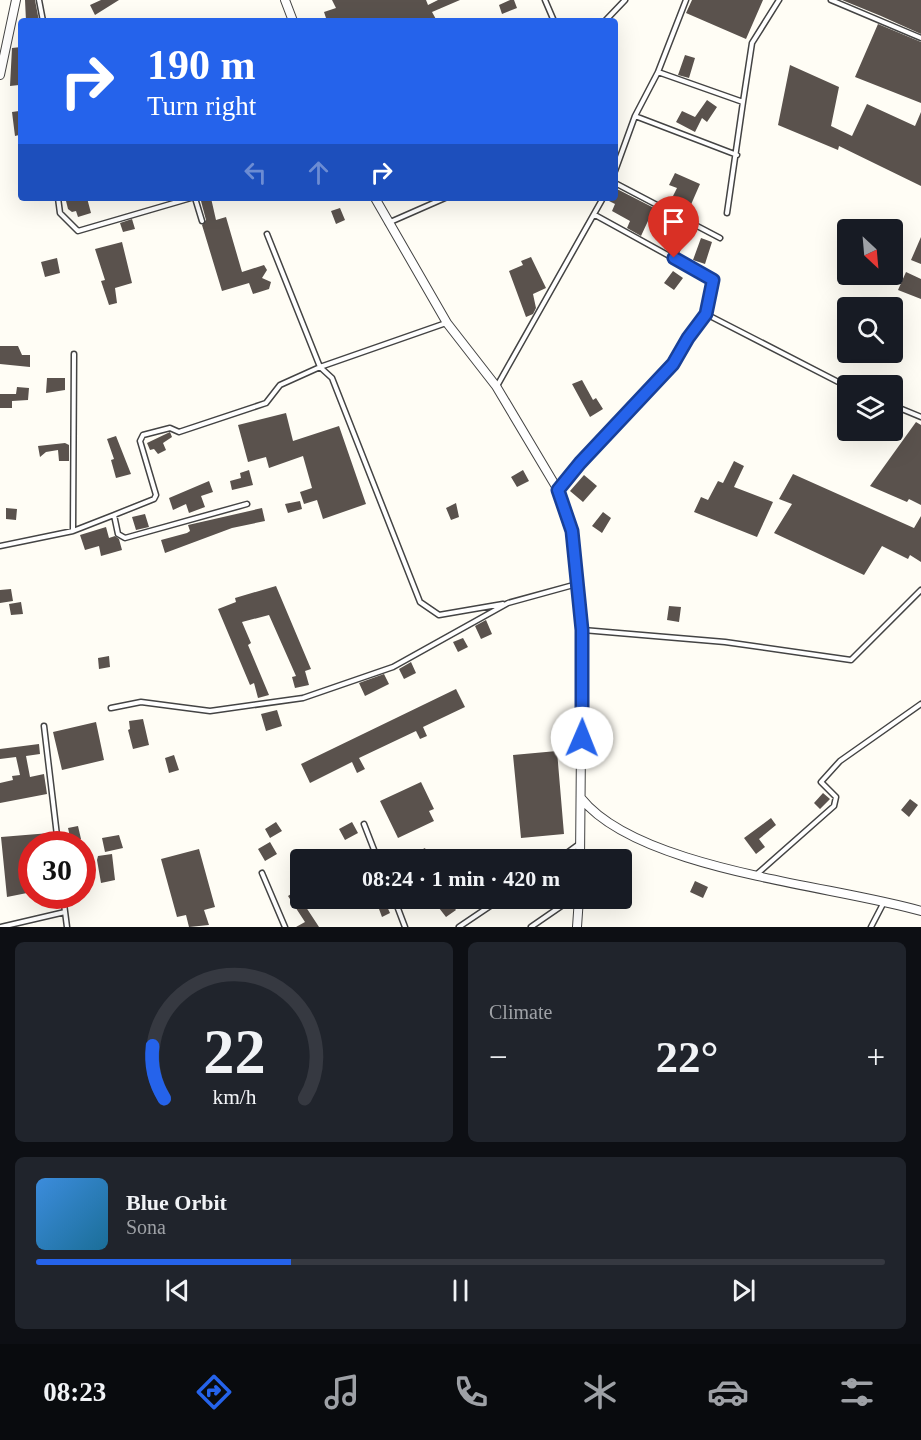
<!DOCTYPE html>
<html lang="en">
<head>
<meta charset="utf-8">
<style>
	:root { --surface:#171b24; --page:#20242c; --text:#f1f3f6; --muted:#9ea1a6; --line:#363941; --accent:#2563eb }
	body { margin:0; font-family:"Times New Roman",serif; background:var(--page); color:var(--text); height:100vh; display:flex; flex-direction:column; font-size:22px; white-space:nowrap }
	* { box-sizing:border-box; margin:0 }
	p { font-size:20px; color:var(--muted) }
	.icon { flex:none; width:33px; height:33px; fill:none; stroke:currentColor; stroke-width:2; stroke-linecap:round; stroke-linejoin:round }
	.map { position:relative; height:927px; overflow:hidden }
	.details { display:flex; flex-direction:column; gap:15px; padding:15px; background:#0d0f14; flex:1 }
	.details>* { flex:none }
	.guide { position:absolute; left:18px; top:18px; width:600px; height:183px; border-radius:6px; box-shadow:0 6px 24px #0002; background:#2563eb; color:#fff; overflow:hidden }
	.needle { width:39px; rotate:154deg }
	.buttons { position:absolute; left:837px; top:219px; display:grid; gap:12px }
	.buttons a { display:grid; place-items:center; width:66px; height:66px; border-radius:6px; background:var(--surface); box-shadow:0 6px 24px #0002; font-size:30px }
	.speed { position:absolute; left:18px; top:831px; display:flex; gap:12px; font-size:30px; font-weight:700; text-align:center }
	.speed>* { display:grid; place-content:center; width:78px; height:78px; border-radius:50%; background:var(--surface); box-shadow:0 6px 24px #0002; line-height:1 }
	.speed .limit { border:9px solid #d22; background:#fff; color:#111 }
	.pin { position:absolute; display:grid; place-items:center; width:51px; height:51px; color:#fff; margin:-62px -26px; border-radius:50% 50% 50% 0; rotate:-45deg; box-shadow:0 0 6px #0007 }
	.pin .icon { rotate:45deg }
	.me { position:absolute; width:66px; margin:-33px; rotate:1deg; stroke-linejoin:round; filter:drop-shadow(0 0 4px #0008) }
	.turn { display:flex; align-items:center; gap:21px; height:126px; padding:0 30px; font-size:27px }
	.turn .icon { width:78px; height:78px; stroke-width:2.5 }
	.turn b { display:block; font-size:42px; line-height:51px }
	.lanes { display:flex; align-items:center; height:57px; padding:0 30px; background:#0003; justify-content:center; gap:30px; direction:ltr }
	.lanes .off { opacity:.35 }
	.big { font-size:45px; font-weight:700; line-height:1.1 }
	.details .tile { flex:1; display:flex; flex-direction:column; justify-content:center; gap:9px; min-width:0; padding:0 21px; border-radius:9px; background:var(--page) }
	.details .dial { align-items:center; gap:0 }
	.dial svg { height:156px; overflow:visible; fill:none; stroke:var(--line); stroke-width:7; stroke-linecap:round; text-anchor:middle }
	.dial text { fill:var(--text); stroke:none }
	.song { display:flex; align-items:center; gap:18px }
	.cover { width:72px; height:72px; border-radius:9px; background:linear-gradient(135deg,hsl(210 70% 55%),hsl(200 70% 35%)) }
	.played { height:6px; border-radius:3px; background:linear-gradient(90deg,var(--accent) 30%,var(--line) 30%) }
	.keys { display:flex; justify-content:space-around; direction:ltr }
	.heat { display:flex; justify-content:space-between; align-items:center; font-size:33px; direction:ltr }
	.details .tiles { flex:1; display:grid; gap:15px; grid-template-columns:1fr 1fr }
	.tile:last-child { grid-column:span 2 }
	.trip { position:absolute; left:290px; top:849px; width:342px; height:60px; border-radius:6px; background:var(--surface); box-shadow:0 6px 24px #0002; font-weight:700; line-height:60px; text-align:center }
	.menu { display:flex; height:96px; justify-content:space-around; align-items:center; background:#090b0e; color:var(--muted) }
	.menu .icon { width:42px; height:42px }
	.menu .current { color:var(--accent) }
	.menu b { font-size:27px; color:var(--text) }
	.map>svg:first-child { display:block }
	.building { fill:#5a524d }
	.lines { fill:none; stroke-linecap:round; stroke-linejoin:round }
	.lane-casing { stroke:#444; stroke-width:7 }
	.street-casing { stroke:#444; stroke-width:10 }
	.lane { stroke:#fff; stroke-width:4 }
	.street { stroke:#fff; stroke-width:8 }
	.route-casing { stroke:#184099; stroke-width:15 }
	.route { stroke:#2563eb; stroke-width:10 }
</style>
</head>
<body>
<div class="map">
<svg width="921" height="927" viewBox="0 0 921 927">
	<rect width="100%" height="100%" fill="#fffdf5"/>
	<path class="building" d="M25 0H35L39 21H26Z
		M101 0H119L95 15 90 5Z
		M332 0H426L428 5 438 0H460L432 12 437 21H327L324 12 336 8Z
		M510 0H514L517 8 502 14 499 5Z
		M692 0H763L746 39 686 13Z
		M842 0H921V34L881 16Z
		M878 24 921 42V103L855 77Z
		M21 47 19 85 10 86 12 48Z
		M685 55 695 58 689 78 678 75Z
		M790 65 839 87 831 126 852 136 867 104 915 126 921 112V186L839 146 838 150 778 125Z
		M707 100 717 107 707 122 702 118 695 132 676 122 682 111 695 117Z
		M19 111V135L15 136 12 112Z
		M675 173 700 184 686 216 668 206 677 188 669 185Z
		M615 188 654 208 641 236 627 228 630 221 612 211 615 204 607 200 615 198Z
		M79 198H87L91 213 78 217 76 211 72 212 68 209 66 201Z
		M211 198 216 220 226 217 242 272 264 265 267 270 262 278 271 282 269 289 253 294 249 283 222 291 202 225 206 220 201 201Z
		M340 208 345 220 336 224 331 211Z
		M132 219 135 229 123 232 120 223Z
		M679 221 691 227 678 256 664 248Z
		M921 237V264L911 260Z
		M701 238 712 242 705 264 693 260Z
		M122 242 132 283 115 288 117 303 109 305 101 281 105 280 95 249Z
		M531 257 546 288 533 294 536 308 533 314 526 317 509 271 523 265 521 261Z
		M57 258 60 273 45 277 41 262Z
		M673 271 683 278 674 290 664 283Z
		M906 272 921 279V299L898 290Z
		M0 346H18L22 355H30V367L0 364Z
		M47 378H65V390L46 393Z
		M582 380 593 400 596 398 603 409 590 417 572 384Z
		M17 387 29 388 28 400 12 401V408H0V394H16Z
		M286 413 293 441 339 426 366 504 323 519 317 500 304 504 300 492 312 488 303 456 269 468 266 457 248 462 238 425Z
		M916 422 921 425V505L909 499 907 502 870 486Z
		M170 432 172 437 163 443 166 450 158 454 154 449 150 450 147 443Z
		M116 436 131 474 116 478 111 460 114 459 107 439Z
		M65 443 69 445V461H59L58 450 46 452 40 457 38 446Z
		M734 461 744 466 734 487 773 502 757 537 694 512 701 497 708 500 718 481 723 483Z
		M249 470 253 485 232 490 230 481 241 478 240 473Z
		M523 470 529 481 517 487 511 477Z
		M793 474 914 528 921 516V562L910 555 908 559 882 546 864 575 774 533 792 504 779 499Z
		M584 475 597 486 583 502 570 491Z
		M209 481 213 492 201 496 205 507 189 513 186 504 173 510 169 498Z
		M300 501 302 509 288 513 285 504Z
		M456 503 459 517 451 520 446 508Z
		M6 508 17 509 16 520 6 519Z
		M262 508 265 521 232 528 165 553 161 540 187 533 190 531 188 525Z
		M603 512 611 518 602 533 592 526Z
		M145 514 149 527 136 530 132 517Z
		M106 527 109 538 115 536 119 539 122 550 101 556 99 546 85 550 80 535Z
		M276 586 311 669 305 671 309 685 295 688 292 677 296 676 269 615 242 622 251 643 248 645 269 695 258 698 254 683 250 685 218 609 236 602 235 598Z
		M11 589 13 601 0 603V590Z
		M21 602 23 614 11 615 9 604Z
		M669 606 681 607 679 622 667 620Z
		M486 620 492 634 481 639 475 626Z
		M463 638 468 647 458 652 453 642Z
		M109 656 110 667 99 669 98 658Z
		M411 662 416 673 404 679 399 669Z
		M384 674 389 684 365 696 359 683Z
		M456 689 465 707 423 727 427 736 420 739 416 731 359 758 365 769 357 773 352 762 310 783 301 764Z
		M277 710 282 726 266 731 261 714Z
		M143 719 149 745 133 749 128 730 130 729 129 721Z
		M96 722 104 760 62 770 53 732Z
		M39 744 40 754 26 756 30 777 44 774 47 794 0 803V783L13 780 12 776 20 775 16 757 0 759V749Z
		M557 751 564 834 521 838 513 755Z
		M174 755 179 770 169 773 165 758Z
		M421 782 434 809 429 811 434 821 398 838 380 801Z
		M823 793 830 799 820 809 814 803Z
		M910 799 918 805 909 817 901 810Z
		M771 818 776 825 759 839 765 847 756 854 744 838Z
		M276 822 282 831 270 838 265 829Z
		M352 822 358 833 345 840 339 829Z
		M78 826 81 839 71 841 68 828Z
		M50 833 51 844H32V892L7 897 1 837Z
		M119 835 123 848 105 852 102 838Z
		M270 842 277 854 265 861 258 849Z
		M425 848 430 860H401Z
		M199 849 215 907 204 910 209 925 189 927 186 915 177 917 161 859Z
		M112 854 115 880 101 883 97 860 98 856Z
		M695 881 708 887 703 898 690 892Z
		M297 890 300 898 319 927H296L305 922 288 896Z
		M383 898 390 913 382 917 376 901Z
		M449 901 456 910 446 917 439 908Z"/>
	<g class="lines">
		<defs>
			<path id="lane" d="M39 0 43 21
				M545 0 554 21
				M831 0 921 38
				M605 21 625 0
				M658 72 743 102 727 213
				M743 102 752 43 779 0
				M635 116 737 155
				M615 171 635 116 658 72 686 0
				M615 183 720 238
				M58 198 60 213 78 231 191 198
				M195 198 202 221
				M595 215 713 280 706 314 848 387
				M388 223 445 198
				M267 234 320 367 332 378 420 602 439 615 503 604
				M497 386 603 198
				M892 405 921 417
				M559 489 580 463 673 364 688 338 706 314
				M114 515 154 499 156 495 140 441 143 435 170 428 179 432 266 403 280 385 320 367 446 323
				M73 531 74 354
				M0 546 73 531 114 515 118 534 125 538 247 504
				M583 630 725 642 851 660 921 590
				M111 708 141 702 210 711 303 698 393 667 508 603 577 584
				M44 726 58 844
				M364 824 378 860
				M557 860 579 844
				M262 873 285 927
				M757 874 834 806 836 797 821 782 840 761 921 704
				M63 896 67 927
				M394 898 405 927
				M1 927 65 912
				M459 927 502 898
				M531 927 573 898
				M871 927 884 902"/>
			<path id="street" d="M285 0 293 21
				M0 75 16 0
				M375 198 447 323 496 386 558 490 572 531 582 630 580 860
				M581 798C638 870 832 885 921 911
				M577 927 579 898"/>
		</defs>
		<use href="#lane" class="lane-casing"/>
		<use href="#street" class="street-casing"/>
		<use href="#lane" class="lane"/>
		<use href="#street" class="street"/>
	</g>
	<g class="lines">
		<defs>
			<path id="route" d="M582 738V630L572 531 558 490 580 463 673 364 688 338 706 314 713 280 674 258"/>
		</defs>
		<use href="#route" class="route-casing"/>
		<use href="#route" class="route"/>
	</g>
</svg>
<div class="buttons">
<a><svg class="needle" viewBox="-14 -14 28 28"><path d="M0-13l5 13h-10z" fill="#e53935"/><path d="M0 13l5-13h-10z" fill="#9ea1a6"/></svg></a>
<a><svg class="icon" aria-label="search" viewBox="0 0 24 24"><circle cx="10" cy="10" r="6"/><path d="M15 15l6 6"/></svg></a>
<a><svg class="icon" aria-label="layers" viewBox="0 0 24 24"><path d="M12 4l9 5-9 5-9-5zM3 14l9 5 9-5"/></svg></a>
</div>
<div class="speed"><div class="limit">30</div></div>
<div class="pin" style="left:674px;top:258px;background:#d93025"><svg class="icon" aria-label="arrive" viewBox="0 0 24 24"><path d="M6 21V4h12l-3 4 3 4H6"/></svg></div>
<svg class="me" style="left:582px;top:738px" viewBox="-20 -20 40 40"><circle r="19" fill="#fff"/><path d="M0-13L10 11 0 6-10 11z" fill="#2563eb"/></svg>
<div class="trip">08:24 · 1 min · 420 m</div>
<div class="guide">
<div class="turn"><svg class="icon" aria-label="right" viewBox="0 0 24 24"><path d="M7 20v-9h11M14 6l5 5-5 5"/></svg><div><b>190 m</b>Turn right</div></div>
<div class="lanes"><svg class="icon off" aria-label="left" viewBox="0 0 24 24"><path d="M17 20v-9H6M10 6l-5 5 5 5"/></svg><svg class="icon off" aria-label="ahead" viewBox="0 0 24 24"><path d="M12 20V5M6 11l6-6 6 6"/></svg><svg class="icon" aria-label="right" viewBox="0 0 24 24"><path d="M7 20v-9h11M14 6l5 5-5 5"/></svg></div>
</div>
</div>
<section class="details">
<div class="tiles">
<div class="tile dial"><svg viewBox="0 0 100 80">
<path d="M14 69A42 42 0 1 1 86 69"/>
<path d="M14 69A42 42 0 0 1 8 42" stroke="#2563eb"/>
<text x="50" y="56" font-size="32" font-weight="700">22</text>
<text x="50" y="72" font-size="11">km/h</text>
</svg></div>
<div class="tile"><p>Climate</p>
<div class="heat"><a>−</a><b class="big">22°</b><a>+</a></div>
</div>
<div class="tile">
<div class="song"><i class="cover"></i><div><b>Blue Orbit</b><p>Sona</p></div></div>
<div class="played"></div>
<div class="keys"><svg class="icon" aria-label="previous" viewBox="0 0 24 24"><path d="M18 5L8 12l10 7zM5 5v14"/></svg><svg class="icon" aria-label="pause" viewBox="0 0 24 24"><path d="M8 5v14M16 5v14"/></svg><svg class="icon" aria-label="next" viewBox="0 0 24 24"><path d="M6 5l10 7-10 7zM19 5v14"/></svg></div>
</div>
</div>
</section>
<nav class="menu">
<b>08:23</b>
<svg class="icon current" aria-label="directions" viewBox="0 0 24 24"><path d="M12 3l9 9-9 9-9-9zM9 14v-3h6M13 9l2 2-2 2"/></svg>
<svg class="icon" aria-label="music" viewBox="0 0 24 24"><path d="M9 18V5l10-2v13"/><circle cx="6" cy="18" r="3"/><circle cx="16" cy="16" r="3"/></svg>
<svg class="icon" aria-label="phone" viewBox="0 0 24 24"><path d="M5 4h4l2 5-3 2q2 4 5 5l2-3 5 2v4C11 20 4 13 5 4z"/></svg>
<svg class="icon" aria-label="climate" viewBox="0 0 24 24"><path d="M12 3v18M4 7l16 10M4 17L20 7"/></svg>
<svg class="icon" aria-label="car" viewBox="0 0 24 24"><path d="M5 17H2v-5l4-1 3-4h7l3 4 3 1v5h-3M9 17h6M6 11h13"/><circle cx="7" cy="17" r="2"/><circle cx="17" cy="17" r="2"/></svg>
<svg class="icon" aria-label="filters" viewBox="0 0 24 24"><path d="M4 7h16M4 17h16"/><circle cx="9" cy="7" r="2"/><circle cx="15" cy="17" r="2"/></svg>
</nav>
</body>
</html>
